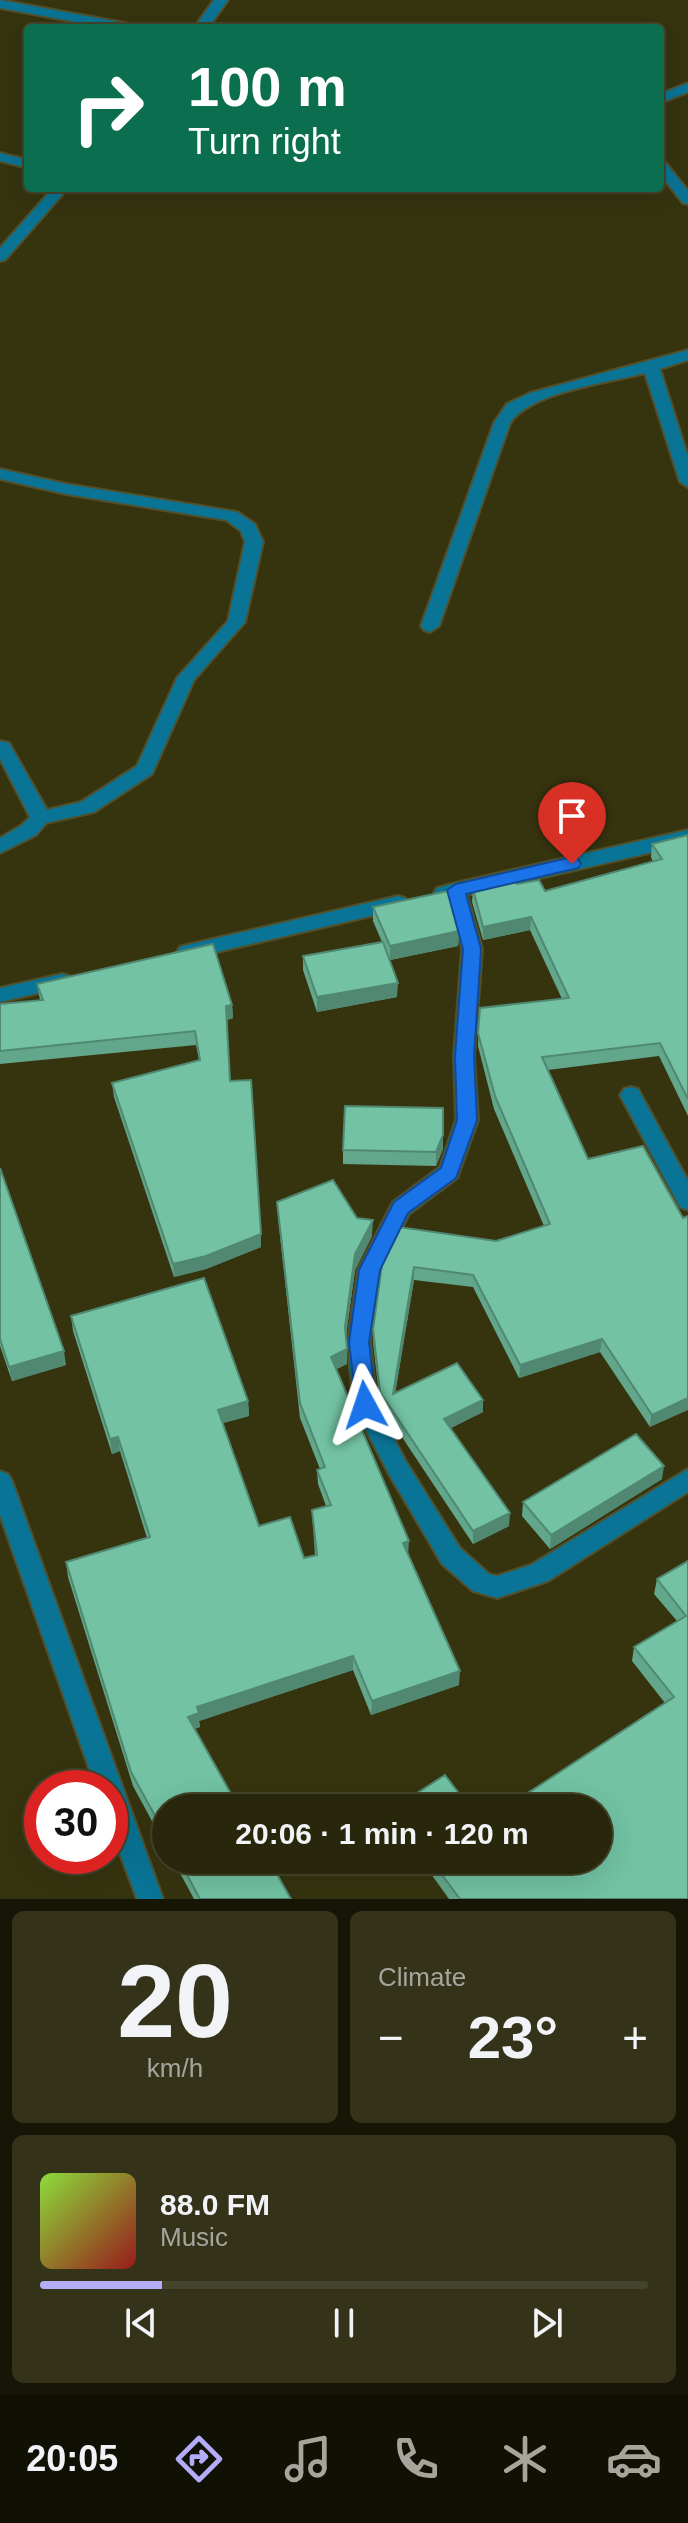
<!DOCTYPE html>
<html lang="en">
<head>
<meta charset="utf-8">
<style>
	:root { --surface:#28270b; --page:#343319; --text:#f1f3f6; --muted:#a5a59d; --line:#44442c; --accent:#b3adf9 }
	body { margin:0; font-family:Helvetica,sans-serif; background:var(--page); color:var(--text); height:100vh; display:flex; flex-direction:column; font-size:30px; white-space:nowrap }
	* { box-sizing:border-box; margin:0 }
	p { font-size:26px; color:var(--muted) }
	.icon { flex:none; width:44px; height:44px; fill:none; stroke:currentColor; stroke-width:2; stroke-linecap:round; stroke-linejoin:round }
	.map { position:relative; height:1899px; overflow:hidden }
	.drawer { display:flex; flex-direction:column; gap:12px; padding:12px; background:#161506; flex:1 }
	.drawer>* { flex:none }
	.top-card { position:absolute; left:24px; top:24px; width:640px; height:168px; border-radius:8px; box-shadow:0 8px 32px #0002,0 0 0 2px var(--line); background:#0b6e4f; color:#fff; overflow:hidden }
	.speed { position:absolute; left:24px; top:1770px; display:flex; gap:16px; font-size:40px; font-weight:700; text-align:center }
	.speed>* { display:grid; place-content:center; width:104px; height:104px; border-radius:50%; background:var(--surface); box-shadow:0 8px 32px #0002,0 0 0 2px var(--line); line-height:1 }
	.speed .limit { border:12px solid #d22; background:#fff; color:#111 }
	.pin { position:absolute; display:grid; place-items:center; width:68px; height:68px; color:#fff; margin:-82px -34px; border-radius:50% 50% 50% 0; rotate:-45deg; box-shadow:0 0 8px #0007 }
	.pin .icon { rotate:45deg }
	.me { position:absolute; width:88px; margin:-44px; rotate:355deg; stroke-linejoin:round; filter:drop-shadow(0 0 6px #0008) }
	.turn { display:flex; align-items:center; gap:28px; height:168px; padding:0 32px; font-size:36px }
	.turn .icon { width:104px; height:104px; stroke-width:2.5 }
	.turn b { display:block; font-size:56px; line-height:68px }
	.big { font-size:60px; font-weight:800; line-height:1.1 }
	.drawer .widget { flex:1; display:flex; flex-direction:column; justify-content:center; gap:12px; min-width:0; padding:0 28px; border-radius:12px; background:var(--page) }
	.drawer .dial { align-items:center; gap:0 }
	.dial b { font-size:104px; line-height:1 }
	.song { display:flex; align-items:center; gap:24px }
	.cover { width:96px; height:96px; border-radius:12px; background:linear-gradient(135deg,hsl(90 70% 55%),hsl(0 70% 35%)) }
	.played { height:8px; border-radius:4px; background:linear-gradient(90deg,var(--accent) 20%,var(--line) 20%) }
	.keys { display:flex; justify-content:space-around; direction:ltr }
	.heat { display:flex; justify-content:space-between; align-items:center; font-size:44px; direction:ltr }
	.drawer .tiles { flex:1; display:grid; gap:12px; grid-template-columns:1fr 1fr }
	.widget:last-child { grid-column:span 2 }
	.trip { position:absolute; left:152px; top:1794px; width:460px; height:80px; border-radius:40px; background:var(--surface); box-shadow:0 8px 32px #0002,0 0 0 2px var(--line); font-weight:800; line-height:80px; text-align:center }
	.tab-bar { display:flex; height:128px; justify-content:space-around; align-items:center; background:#101004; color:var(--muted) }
	.tab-bar .icon { width:56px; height:56px }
	.tab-bar .current { color:var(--accent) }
	.tab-bar b { font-size:36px; color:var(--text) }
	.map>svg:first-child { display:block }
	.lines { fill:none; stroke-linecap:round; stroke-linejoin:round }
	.minor-casing { stroke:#52502b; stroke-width:4 }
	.minor { fill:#0a7496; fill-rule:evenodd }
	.wall { fill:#62a78c }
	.shaded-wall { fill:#508872 }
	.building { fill:#72c2a3; stroke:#508872; stroke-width:2 }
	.route { fill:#1a73e8; stroke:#114b97; stroke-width:2 }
</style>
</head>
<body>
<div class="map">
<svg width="688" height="1899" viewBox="0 0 688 1899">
	<rect width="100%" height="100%" fill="#36340f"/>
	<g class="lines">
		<defs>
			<path id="minor" d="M0 0 130 24 137 28H109L0 8Z
				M214 0H228L208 28H194Z
				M688 83V92L660 103V94Z
				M0 153 28 160V168L0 161Z
				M660 161 665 162 688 191V204L683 203 660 174Z
				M53 188H68L5 260 0 261V248Z
				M688 350V360L660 369 688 457V487L680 482 645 373C608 383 532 391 510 423L439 626 430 632 424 630 421 626 494 423 507 404 530 393Z
				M0 469 66 484 237 512 255 524 263 542 245 622 194 680 152 774 94 812 46 823 36 835 0 853V838L22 825 30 817 0 759V741L9 743 47 810 81 802 137 766 177 678 228 621 245 542 241 531 226 520 66 494 0 479Z
				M688 830V844L467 895 482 949 474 1056 478 1120 457 1178 409 1214 380 1270 370 1342 377 1405 405 1460 460 1548 489 1574 497 1576 531 1565 688 1469V1492L548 1581 497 1598 473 1591 442 1564 389 1474 353 1405 348 1342 358 1270 393 1202 440 1167 456 1120 454 1056 462 949 449 899 437 898 434 893 437 888 456 883Z
				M398 896 405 898 408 903 405 908 187 959 180 957 177 952 180 947 187 945Z
				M62 974 69 976 72 981 69 986 0 1002V988Z
				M631 1087 638 1089 688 1181V1210L680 1207 620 1095 624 1089Z
				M0 1471 8 1474 12 1481 163 1899H137L110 1827V1788H96L0 1515Z"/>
		</defs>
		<use href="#minor" class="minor-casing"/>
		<use href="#minor" class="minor"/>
	</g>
	<path class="wall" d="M688 835V1116L659 1056 548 1070 588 1159 683 1218 650 1427 600 1352 519 1378 473 1287 414 1280 395 1393 483 1412 451 1428 509 1526 473 1544 380 1404 373 1342V1329L383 1258 496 1241 544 1226 494 1109 478 1046 480 1008 562 999 530 930 483 940 472 902 473 889 517 884 545 891 653 862 651 857 652 844Z
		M373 907 459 931 458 946 390 960 397 997 317 1012 303 970V956L382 942 373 921Z
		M37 984 232 1005 233 1018 227 1020 230 1081 261 1247 206 1269 174 1277 114 1097 112 1083 199 1060 196 1045 0 1064V1004L40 1000Z
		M443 1149 436 1166 343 1164V1150Z
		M0 1168 66 1365 12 1381 0 1346Z
		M277 1202 357 1218 372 1236 355 1270 346 1336 347 1364 336 1369 459 1685 371 1715 353 1670 199 1721 200 1727 194 1729 166 1808V1847L133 1786 68 1577 66 1562 147 1538 120 1451 112 1454 73 1331 71 1316 248 1401 249 1416 223 1423 259 1526 304 1558 315 1555 312 1510 326 1506 318 1484 317 1470 320 1469 300 1418 278 1217Z
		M662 1479 550 1549 522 1516 523 1502Z
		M688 1561V1899H449L421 1860H598L665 1703 632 1661 634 1647 677 1621 654 1594 657 1579Z
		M173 1860H269L291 1899H194Z"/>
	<path class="shaded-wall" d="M531 917 530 930 483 940V927Z
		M459 931 458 946 390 960V946Z
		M398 983 397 997 317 1012V997Z
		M232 1005 233 1018 227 1020 226 1006Z
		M443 1135V1149L436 1166V1152Z
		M373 1220 372 1236 355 1270 345 1342V1327L355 1254Z
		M261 1234V1247L206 1269 174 1277 173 1264Z
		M414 1267V1280L393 1407V1394Z
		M602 1339 600 1352 519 1378 520 1365Z
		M347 1349V1364L331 1372V1357Z
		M64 1351 66 1365 12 1381 9 1367Z
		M688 1398V1410L650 1427 652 1415Z
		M483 1400V1412L444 1431V1419Z
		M248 1401 249 1416 219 1424 218 1410Z
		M118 1437 120 1451 112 1454 110 1439Z
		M664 1466 662 1479 550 1549 551 1535Z
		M510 1513 509 1526 473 1544V1531Z
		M409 1541 408 1556 403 1543Z
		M353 1656V1670L199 1721 200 1727 189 1731 188 1717 197 1707Z
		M460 1671 459 1685 371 1715 372 1701Z"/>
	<path class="building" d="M688 835V1099L660 1043 542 1057 588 1159 643 1146 683 1218 688 1216V1398L652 1415 602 1339 520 1365 473 1275 414 1267 393 1394 457 1363 483 1400 444 1419 510 1513 473 1531 380 1392 373 1329 383 1258 399 1227 496 1241 550 1224 495 1096 478 1033 480 1008 569 998 531 917 483 927 473 889 514 879 517 884 539 880 545 891 662 859 652 844Z
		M448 891 459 931 390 946 373 907Z
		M383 942 398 983 317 997 303 956Z
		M213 944 232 1005 226 1006 230 1081 251 1080 261 1234 206 1256 173 1264 112 1083 200 1060 195 1031 0 1051V1004L43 1000 37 984Z
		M345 1106 443 1108V1135L436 1152 343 1150Z
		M0 1168 64 1351 9 1367 0 1339Z
		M333 1180 357 1218 373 1220 355 1254 345 1327 347 1349 331 1357 409 1541 403 1543 460 1671 372 1701 353 1656 197 1707 199 1713 188 1717 239 1808H166V1836L131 1772 66 1562 150 1537 118 1437 110 1439 71 1316 204 1278 248 1401 218 1410 259 1526 290 1517 304 1558 317 1555 312 1510 331 1505 317 1470 325 1467 300 1403 277 1202Z
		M636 1434 664 1466 551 1535 523 1502Z
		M688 1561V1899H460L431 1860H598V1808H505L674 1697 634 1647 686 1616 657 1579Z
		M445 1775 470 1808H394Z
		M179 1860H269L291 1899H200Z"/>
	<path class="route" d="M572 857 578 859 581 864 578 868 466 894 481 949 474 1056 477 1120 456 1178 408 1213 380 1270 369 1342 376 1405 373 1411 365 1414 357 1411 349 1342 359 1270 394 1202 441 1168 457 1120 455 1056 463 949 447 890 456 884Z"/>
</svg>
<div class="speed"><div class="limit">30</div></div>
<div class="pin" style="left:572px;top:864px;background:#d93025"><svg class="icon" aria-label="arrive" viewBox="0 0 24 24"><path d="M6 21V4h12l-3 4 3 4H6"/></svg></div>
<svg class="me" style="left:365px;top:1405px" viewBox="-20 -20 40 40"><path d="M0-17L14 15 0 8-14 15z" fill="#1a73e8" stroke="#fff" stroke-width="4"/></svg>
<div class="trip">20:06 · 1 min · 120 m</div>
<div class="top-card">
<div class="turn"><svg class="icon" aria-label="right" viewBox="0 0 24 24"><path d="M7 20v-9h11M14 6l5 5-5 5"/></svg><div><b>100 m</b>Turn right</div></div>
</div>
</div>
<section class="drawer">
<div class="tiles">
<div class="widget dial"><b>20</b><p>km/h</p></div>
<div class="widget"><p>Climate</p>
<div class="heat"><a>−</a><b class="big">23°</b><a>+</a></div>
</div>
<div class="widget">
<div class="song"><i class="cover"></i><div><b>88.0 FM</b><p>Music</p></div></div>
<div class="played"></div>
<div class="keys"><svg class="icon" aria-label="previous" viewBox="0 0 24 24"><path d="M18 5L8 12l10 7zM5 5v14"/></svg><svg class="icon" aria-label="pause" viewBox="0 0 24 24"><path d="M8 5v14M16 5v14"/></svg><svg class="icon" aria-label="next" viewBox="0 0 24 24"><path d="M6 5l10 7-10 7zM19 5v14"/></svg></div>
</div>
</div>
</section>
<nav class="tab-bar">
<b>20:05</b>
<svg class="icon current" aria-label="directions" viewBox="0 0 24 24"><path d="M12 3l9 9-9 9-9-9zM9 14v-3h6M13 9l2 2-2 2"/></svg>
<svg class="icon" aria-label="music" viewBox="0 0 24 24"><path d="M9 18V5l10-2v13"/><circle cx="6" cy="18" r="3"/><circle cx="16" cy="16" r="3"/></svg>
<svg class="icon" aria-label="phone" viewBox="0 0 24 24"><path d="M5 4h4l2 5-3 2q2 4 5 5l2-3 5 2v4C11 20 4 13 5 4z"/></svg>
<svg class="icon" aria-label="climate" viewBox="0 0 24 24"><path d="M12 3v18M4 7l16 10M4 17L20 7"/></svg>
<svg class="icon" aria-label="car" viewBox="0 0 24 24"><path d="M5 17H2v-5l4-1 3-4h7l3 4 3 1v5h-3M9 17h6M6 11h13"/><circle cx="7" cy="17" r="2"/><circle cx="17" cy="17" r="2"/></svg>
</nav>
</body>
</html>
